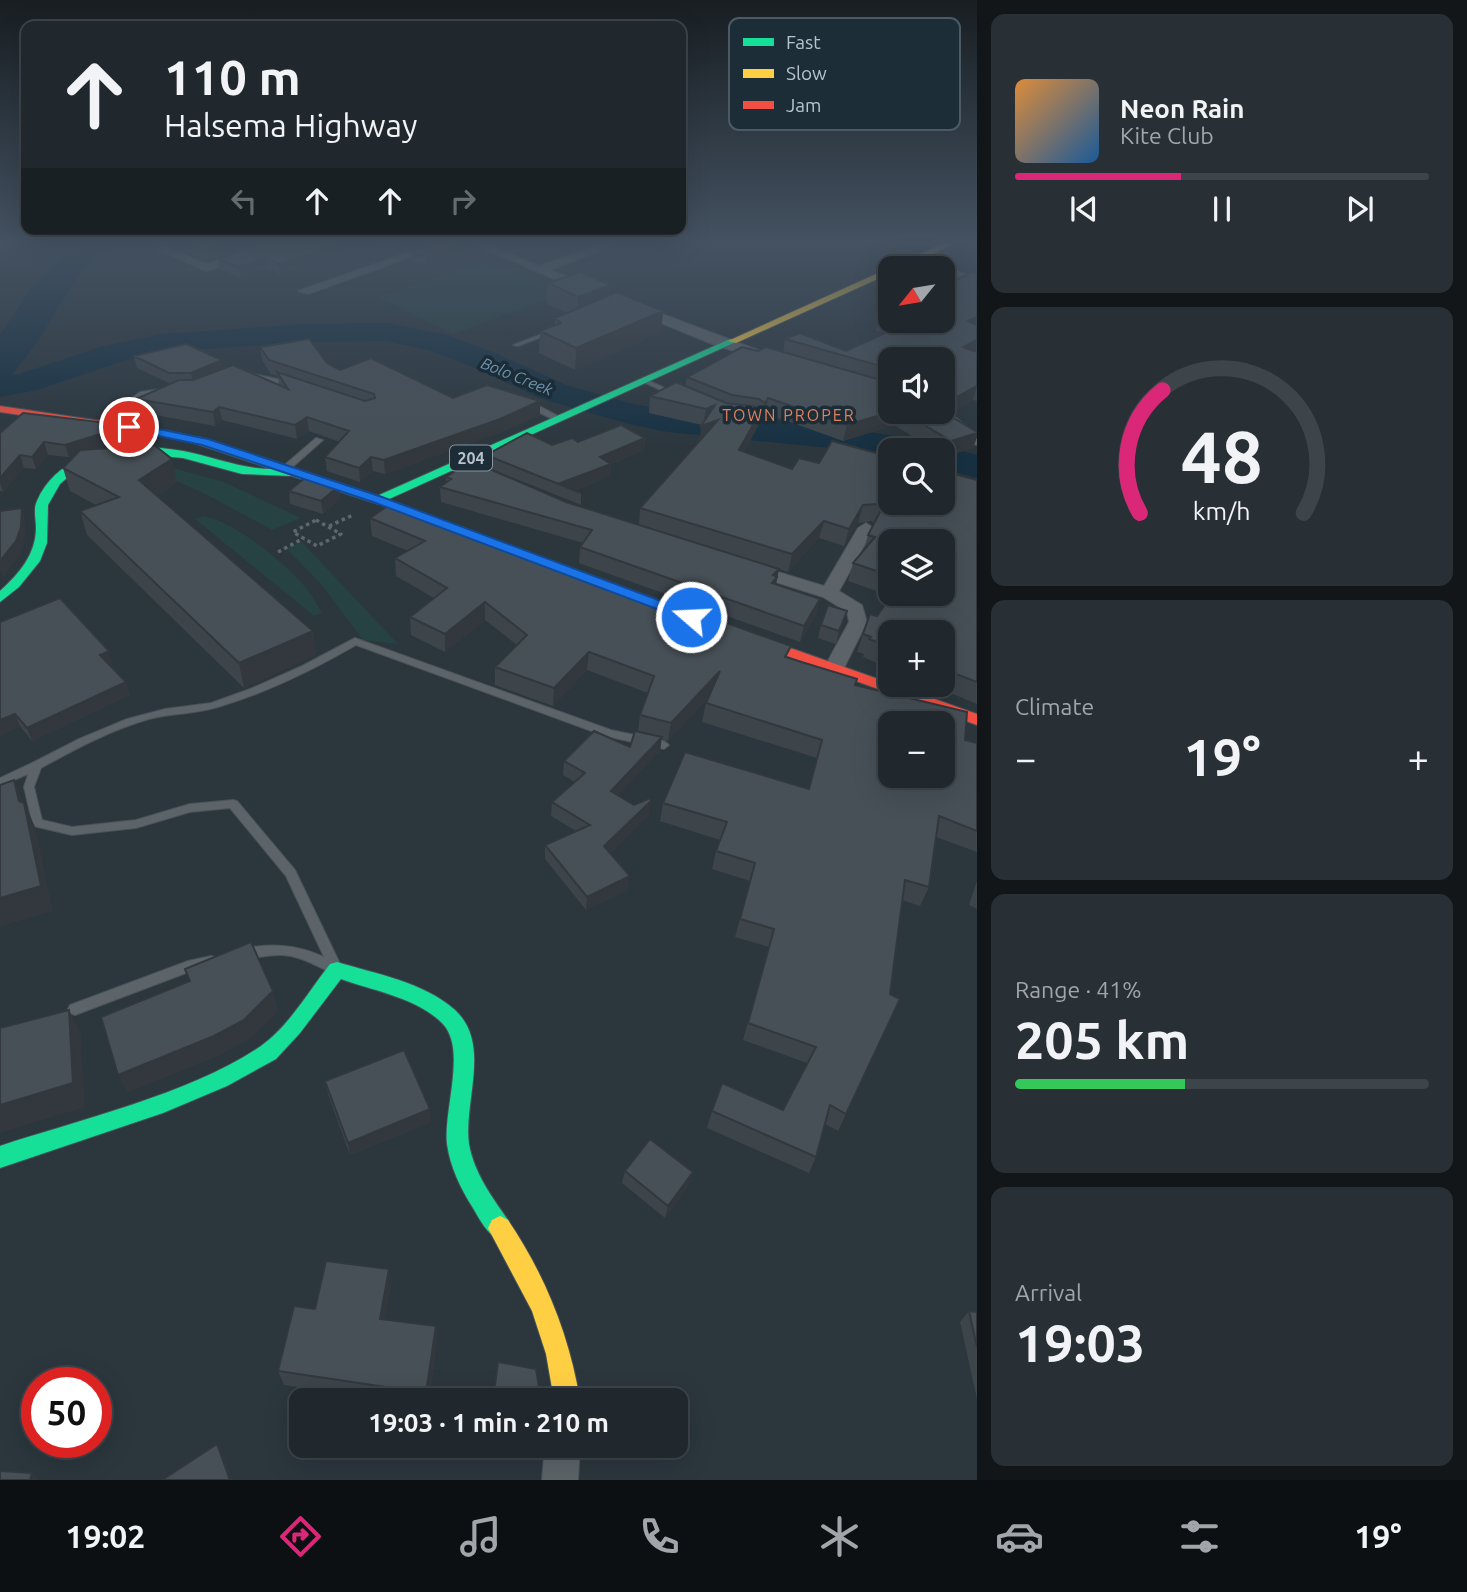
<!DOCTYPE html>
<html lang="en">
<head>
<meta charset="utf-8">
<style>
	:root { --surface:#20282e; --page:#283036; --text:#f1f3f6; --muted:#a2a6aa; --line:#3d444a; --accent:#db2777 }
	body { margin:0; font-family:Ubuntu,sans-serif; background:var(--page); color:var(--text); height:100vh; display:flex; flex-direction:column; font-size:26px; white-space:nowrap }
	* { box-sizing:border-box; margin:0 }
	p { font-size:23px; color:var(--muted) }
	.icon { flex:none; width:38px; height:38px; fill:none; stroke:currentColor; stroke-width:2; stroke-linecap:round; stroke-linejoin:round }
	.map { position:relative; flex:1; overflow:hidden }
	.sheet { display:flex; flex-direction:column; gap:14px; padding:14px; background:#121619; width:490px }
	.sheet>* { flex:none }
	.guide { position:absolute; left:21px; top:21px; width:665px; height:214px; border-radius:14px; box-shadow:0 7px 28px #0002,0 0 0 2px var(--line); background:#20282e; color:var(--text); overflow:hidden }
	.needle { width:46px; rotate:240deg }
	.buttons { position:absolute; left:878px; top:256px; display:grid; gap:14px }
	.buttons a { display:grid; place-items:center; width:77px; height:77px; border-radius:14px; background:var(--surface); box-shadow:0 7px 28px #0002,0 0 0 2px var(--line); font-size:35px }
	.speed { position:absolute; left:21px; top:1367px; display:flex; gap:14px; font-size:35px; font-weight:700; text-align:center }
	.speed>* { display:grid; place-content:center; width:91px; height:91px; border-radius:50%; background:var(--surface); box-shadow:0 7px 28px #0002,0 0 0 2px var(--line); line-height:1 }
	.speed .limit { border:10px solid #d22; background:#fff; color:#111 }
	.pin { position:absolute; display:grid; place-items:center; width:60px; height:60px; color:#fff; margin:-30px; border:4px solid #fff; border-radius:50%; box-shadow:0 2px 7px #0007 }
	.me { position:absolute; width:77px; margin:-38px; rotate:289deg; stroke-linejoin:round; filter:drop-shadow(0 0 5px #0008) }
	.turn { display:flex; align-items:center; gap:24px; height:147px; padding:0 28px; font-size:32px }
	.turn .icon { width:91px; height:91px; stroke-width:2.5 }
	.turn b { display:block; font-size:49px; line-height:60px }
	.lanes { display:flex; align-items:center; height:66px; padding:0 28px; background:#0003; justify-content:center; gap:35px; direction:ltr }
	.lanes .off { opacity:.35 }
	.big { font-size:52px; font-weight:700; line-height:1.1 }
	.sheet .card { flex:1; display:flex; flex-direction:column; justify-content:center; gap:10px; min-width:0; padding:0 24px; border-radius:14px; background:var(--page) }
	.sheet .dial { align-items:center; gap:0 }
	.dial svg { height:182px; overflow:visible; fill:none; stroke:var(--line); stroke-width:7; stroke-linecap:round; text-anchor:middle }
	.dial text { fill:var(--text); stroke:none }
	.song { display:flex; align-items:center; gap:21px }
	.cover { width:84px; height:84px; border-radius:10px; background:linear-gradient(135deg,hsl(30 70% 55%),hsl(210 70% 35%)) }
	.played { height:7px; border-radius:4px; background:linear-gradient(90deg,var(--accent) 40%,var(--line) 40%) }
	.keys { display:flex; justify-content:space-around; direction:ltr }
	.heat { display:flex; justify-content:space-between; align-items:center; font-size:38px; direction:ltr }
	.charge { height:10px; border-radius:5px; background:linear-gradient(90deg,#34c759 41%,var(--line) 0) }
	.trip { position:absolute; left:289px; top:1388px; width:399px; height:70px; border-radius:14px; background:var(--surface); box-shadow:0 7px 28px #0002,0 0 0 2px var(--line); font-weight:700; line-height:70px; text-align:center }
	.menu { display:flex; height:112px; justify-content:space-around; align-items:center; background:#0d1012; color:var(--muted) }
	.menu .icon { width:49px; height:49px }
	.menu .current { color:var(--accent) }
	.menu b { font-size:32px; color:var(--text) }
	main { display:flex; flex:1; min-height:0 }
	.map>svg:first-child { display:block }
	.green { fill:#274242 }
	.water { fill:#173142 }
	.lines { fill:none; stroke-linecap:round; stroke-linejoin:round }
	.river { fill:#173142; fill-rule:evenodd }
	.lane-casing { stroke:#495259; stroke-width:2 }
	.street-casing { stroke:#495259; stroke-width:2 }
	.fast-casing { stroke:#495259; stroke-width:2 }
	.slow-casing { stroke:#495259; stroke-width:2 }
	.jam-casing { stroke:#495259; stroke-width:2 }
	.path { stroke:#5e666c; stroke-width:3.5; stroke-dasharray:3.5 3.5; stroke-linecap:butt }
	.lane { fill:#5c6469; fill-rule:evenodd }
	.street { fill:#5c6469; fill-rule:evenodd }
	.fast { fill:#16e098; fill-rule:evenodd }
	.slow { fill:#ffcf43; fill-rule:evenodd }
	.jam { fill:#f24e42; fill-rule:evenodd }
	.wall { fill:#3d454b; fill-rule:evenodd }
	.shaded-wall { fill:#32383d }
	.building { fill:#475057; stroke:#32383d; stroke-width:2; fill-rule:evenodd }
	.route { fill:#1a73e8; stroke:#114b97; stroke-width:2 }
	.labels { text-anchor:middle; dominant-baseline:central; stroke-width:7; stroke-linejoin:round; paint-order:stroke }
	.far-water-label { font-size:16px; font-style:italic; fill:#6c94af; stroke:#1d2d38 }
	.far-neighbourhood-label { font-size:16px; letter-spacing:2px; fill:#df815e; stroke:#1d2d38 }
	.shield { fill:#1d2d38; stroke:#8895a0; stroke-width:2 }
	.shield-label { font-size:16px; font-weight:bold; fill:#b6c2cd }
	.key { fill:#1d2d38; stroke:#4b5a65; stroke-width:2 }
	.key-label { font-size:19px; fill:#b6c2cd }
</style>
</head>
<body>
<main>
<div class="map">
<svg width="977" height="1480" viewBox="0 0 977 1480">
	<rect width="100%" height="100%" fill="#2b363d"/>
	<path class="green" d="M487 261 564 293 453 334 378 297Z
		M152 462 224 482 301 518 272 530 209 496 142 465Z
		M203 516C233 520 288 565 307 589 313 596 317 605 322 613L314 616 195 519Z
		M302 542 398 644 363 640 321 584 286 548Z"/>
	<path class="water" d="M86 241H120C80 264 69 290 46 328 33 350 15 370 0 390V335L31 289 62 258Z"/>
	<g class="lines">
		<path class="river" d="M386 323 447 335 495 353 566 385 633 404 668 410 831 426 914 439 927 442 931 449C948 445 961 451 977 455V478L943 469V450H891V457L831 448 668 432 629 424 542 399 473 367 428 350 386 341 306 342 161 352 120 362 37 390 0 397V377L19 374 100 347 161 334 306 324Z"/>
		<defs>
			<path id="lane" d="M969 241H977V245L970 242Z
				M916 257 977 278V282L943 271V268H935L914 260V258Z
				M550 331 555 332 518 346 513 345Z
				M245 372 291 382 294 384 291 386 243 375V373Z
				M643 380H647L678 394 672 395 643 382Z
				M166 388 169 390 168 391 144 395 103 425 96 423 140 392Z
				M525 402H531L564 419 557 421 525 406Z
				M316 438 323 440 287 472H281V468Z
				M355 638 611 730 664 741 669 745 664 749 605 736 356 645C313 670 266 693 218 707 196 714 172 713 149 719 111 730 75 749 41 768L34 787 42 820 72 827 136 820 190 804 233 800 237 801 295 870 342 968 340 973 335 974C317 967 302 956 282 955 267 954 250 961 237 958L235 954 237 950 241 949C272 943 296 944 324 957L286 876 230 808 190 812 136 828 72 835 33 826 24 787 28 774 0 786V778L32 763 79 739 127 719 165 709 211 703 250 689 302 666Z
				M211 956 216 957 217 961 216 965 194 970 75 1015 70 1013 68 1009 70 1005 188 961Z"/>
			<path id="street" d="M270 241H286L207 271 153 248 163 246 207 264Z
				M440 241H456L308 294 298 291Z
				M466 241H481L539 266 609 241H625L550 270 591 286 593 289 587 293Z
				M636 304 771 355 773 358 766 362 712 344 632 311V305Z
				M943 408 977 434V445L972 444 931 411H943Z
				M866 523 874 528 839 591 862 605 867 622 844 668 841 672H827L824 668 849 622 847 612 823 597 743 572 740 568 749 563 824 586 858 528Z
				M545 1446H580L578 1480H542Z"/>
			<path id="fast" d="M730 339 738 341 378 504 292 476 242 474 183 458 137 454 96 460 76 470 60 484 48 505 47 543 40 561 19 587 0 602V591C19 574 36 554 36 528 36 519 33 509 37 501 61 446 132 442 183 451 214 457 241 469 272 469L194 443 164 436V432L168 431 201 438 377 496Z
				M337 962C376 974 424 982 455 1010 492 1044 463 1102 469 1144 474 1173 492 1197 508 1220L512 1228 508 1236 500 1240C487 1234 480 1220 473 1208 461 1189 450 1167 447 1144 443 1111 467 1050 443 1024 418 998 374 991 341 979L300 1033 276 1059 227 1086 163 1113 0 1168V1146C79 1120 193 1093 261 1046 289 1026 309 991 330 964Z"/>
			<path id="slow" d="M949 241H960L903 268H891V273L736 343 728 341Z
				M500 1216 508 1220C545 1275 569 1334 580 1400H554L546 1354 532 1311 488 1228 492 1220Z"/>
			<path id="jam" d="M0 406 168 431 174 434 168 437 0 412Z
				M751 634 977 714V725L746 641 744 638 746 635Z"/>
		</defs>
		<use href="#lane" class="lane-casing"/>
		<use href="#street" class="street-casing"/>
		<use href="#fast" class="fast-casing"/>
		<use href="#slow" class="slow-casing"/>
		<use href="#jam" class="jam-casing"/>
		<path class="path" d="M316 520 341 534 317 546 293 532Z
			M329 526 353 515
			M278 552 304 538"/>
		<use href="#lane" class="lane"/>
		<use href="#street" class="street"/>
		<use href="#fast" class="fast"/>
		<use href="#slow" class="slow"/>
		<use href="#jam" class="jam"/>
	</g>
	<path class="wall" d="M204 241 207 261 193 255 191 246Z
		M266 241H431L397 254 371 244 280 274 267 268 240 277 220 269 219 259Z
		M411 251 462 254 426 266 412 260Z
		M548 283 610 295 663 311 661 332 575 370 539 353 540 331 555 326V318L567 313 547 304Z
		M891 311V320H943L977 352V401L973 400 952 412 943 406V359H891V411H942L977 432V437L973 448 946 456 943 455V450H935L894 425 843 441 765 413 762 418 761 417 760 422 744 452 792 469 819 463 977 480V704L929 684H943V632H891V669L863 657 864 654 857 652 863 634 891 596 848 581 853 563 864 550 868 535 874 524 872 521 858 523 844 546 819 538 788 572 779 569 776 585 820 599 816 615 800 642 579 563 580 547 583 543 441 502 440 487 446 483V477L566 502 639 525 640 508 699 442 702 425 649 413 650 396 685 386 687 377 758 351 783 352 785 339 846 351 885 333 876 330 880 316ZM891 541 943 593H891Z
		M260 347 327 363 340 370 453 398 540 415 499 433 385 474 373 471 360 482 327 471 325 457 340 442 309 431 297 439 222 420 215 426 139 412 136 399 171 384 137 368 134 356 223 368 279 385 278 376 271 374 262 360Z
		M0 433 118 436 110 444 96 449 172 459 177 482 157 496 313 631 316 655 244 688 87 535 80 511 96 505 70 491 63 468 75 455 69 457 48 455 36 469 24 468 3 492 0 491Z
		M645 438 644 450 611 464 610 476 575 490 581 493V505L486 467V455L578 442Z
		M339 486 340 499 323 514 290 504 289 491Z
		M370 518 789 658 855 685 965 740 977 743V852L936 837 929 887 920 906 902 900 890 994 900 999 838 1131 825 1124 816 1157 809 1173 707 1128 712 1111 783 1110 807 1063 743 1040 769 947 735 937 750 881 712 869 716 851 720 840 660 821 663 803 809 789 817 758 702 722 706 703 708 698 668 741 661 739 660 751 618 795 649 814 610 853 628 890 586 910 545 859V845L576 831 551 816 552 802 575 782 563 775 564 761 630 747 638 732 640 715 648 693 587 670 553 706 495 685V667L517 645 485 620 445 652 411 635 410 617 434 598 396 576 395 558 408 551 372 536Z
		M0 622 113 664 110 665 126 682 130 695 32 741 20 726 0 736Z
		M821 625H843L836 644 818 638Z
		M977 881V909L969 905Z
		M325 1081 431 1122 350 1155 328 1094Z
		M625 1171 690 1184 665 1218 622 1183Z
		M391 1285 385 1320 436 1326 437 1341 429 1400H383L284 1385 278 1371 315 1309Z
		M969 1311 977 1312V1399L960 1322Z"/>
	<path class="shaded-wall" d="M34 241H55L0 263V254Z
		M234 241H262L207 261 205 251Z
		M350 241H371V244L280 274 279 264Z
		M403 241H431L397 254 396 244Z
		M462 245V254L426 266V257Z
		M265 258 267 268 240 277 239 267Z
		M611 285 609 306 577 318 578 297Z
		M663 311 661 332 575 370 576 348Z
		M977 317V328L968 321Z
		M977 340V352L963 347Z
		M222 360 224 372 193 384 191 373Z
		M977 386 973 400 952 412 957 397Z
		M768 398 765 413 762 418 765 403Z
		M540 401V415L499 433 385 474 384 460Z
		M715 405 703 425 706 409Z
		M764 405 760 422 736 467 739 450Z
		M219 407 222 420 215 426 213 412Z
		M894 411H898L894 425 843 441 847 425Z
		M307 417 309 431 297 439 295 425Z
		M718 420 699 443 701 426Z
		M115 424 118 436 110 444 69 457 65 445Z
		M977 433V437L973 448 946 456 951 441Z
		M645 438 644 450 605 466 611 464 610 476 574 490 560 484 600 457Z
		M44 442 48 455 36 469 32 457Z
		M20 455 24 468 3 492 0 482V478Z
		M371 457 373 471 360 482 359 468Z
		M172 459 177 482 145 504 139 480Z
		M339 486 340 499 323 514 321 501Z
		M863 505 858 523 844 546 849 529Z
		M22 508 26 521 25 540 21 554 3 578 0 571V561Z
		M824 521 819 538 788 572 792 554Z
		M779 569 774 593 769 599 773 575Z
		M820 599 816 615 800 642 804 626Z
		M485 602V620L445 652V634Z
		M847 611 843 625 836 644 839 631Z
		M313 631 316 655 244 688 239 663Z
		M109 651 113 664 104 668 100 655Z
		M589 652 587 670 553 706 554 688Z
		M720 671 716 689 668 741 671 723Z
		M126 682 130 695 32 741 27 728Z
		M15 714 20 726 0 736V720Z
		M662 737 660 751 610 805 611 791Z
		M14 780 36 829 53 911 0 927V898L19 801Z
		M651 801 649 814 603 860 604 846Z
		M630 876 628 890 586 910 587 897Z
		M273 991 278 1011 250 1039 221 1055 127 1093 118 1075Z
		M69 1010 81 1034 85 1107 0 1133V1105Z
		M430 1109 431 1122 350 1155 348 1143Z
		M693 1172 690 1184 665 1218 668 1206Z
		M389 1269 391 1285 383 1334 380 1319Z
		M436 1326 437 1341 429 1400H427L426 1393Z
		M217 1444 222 1453 233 1480H230Z
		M32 1473 40 1480H30Z"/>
	<path class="building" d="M0 241H34L0 254Z
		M204 241H234L205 251 191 246Z
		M266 241H350L279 264 265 258 239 267 219 259Z
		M389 241H403L396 244Z
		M438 241H452L462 245 426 257 411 251Z
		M580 272 611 285 578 297 548 283Z
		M973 272 977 273V317L968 321 977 325V340L963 347 977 352V386L957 397 947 390 945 393H943V359H891V369L785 339 800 333 846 351 905 324 893 320H943V286Z
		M617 292 663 311 576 348 540 331 561 323 555 318Z
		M891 311V320L880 316Z
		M309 339 327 363 340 370 371 358 453 398 487 385 540 401 500 419 384 460 371 457 359 468 325 457 349 431 307 417 295 425 219 407 213 412 136 399 179 380H193L233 365 288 389 277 372 365 401 375 398 374 394 269 360 260 347Z
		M186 344 222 360 191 373H169L134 356Z
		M742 347 758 351 766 347 891 383V411H894L847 425 768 398 765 403 759 399 732 395 687 377Z
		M676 382 726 403 759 407 764 405 739 450 792 469 799 458 819 463 832 441 891 457V502H943V471L977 480V682L943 669V632H891V648L869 639 871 637 863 634 870 614 877 616 893 593H943V541H891V576L853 563 875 537 868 535 881 510 877 504 863 505 849 529 824 521 792 554 640 508 718 420 701 426 715 405 706 409 650 396Z
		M901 411H942L977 432V433L951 441Z
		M23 413 115 424 107 432 65 445 44 442 32 457 20 455 0 478V433Z
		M621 425 645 438 600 457 611 464 560 483 581 493 486 455 527 433 552 445 572 438 578 442Z
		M154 445 172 459 139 480 313 631 239 663 80 511 119 497 63 468 80 450Z
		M471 461 566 502 779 569 773 575 777 577 772 583 820 599 804 626 580 547 592 530 440 487 451 479 446 477Z
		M307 476 339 486 321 501 289 491Z
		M392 503 791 646 785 657 857 679 855 685 967 712 965 740 977 743V831L939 816 929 887 905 880 890 994 900 999 846 1114 830 1105 816 1157 712 1111 722 1083 783 1110 816 1047 748 1023 774 929 740 919 755 863 716 851 727 822 663 803 685 752 809 789 822 740 706 703 720 671 671 723 640 715 654 676 589 652 554 688 495 667 527 635 485 602 445 634 410 617 447 588 395 558 425 541 370 518ZM891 723H943V775H891Z
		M22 508 21 527 16 541 0 561V511Z
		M60 598 109 651 100 655 126 682 27 728 15 714 0 720V622Z
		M828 605 847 611 839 631 821 625Z
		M594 731 630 747 635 731 662 737 611 791 634 805 650 798 651 801 604 846 630 876 587 897 545 845 590 825 552 802 585 773 564 761Z
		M14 780 19 801 24 803 41 886 0 898V785Z
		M251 942 273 991 244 1020 214 1036 118 1075 101 1017 190 981 185 969Z
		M69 1010 73 1083 0 1105V1028Z
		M404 1050 430 1109 348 1143 325 1081Z
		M650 1139 693 1172 668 1206 625 1171Z
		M326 1261 389 1269 380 1319 436 1326 426 1393 278 1371 294 1306 315 1309Z
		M969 1311 977 1312V1347Z
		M498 1362 536 1369 540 1393H558V1400H493Z
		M217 1444 230 1480H162Z
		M0 1471 32 1473 30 1480H0Z"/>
	<linearGradient id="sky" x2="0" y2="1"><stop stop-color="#181e22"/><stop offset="0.54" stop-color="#445262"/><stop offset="1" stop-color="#445262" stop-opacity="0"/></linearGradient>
	<rect width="977" height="448" fill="url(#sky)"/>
	<path class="route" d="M129 423 208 439 382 497 696 614 698 617 691 621 686 620 373 502 202 445 125 429V424Z"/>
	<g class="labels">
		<g class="far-water-label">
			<text transform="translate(517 376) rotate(22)">Bolo Creek</text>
		</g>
		<g class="far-neighbourhood-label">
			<text x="789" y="415">TOWN PROPER</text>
		</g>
		<rect class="shield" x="450" y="445.5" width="42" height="25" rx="5"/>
		<g class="shield-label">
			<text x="471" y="458">204</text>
		</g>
	</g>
	<rect x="729" y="18" width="231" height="112" rx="10" class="key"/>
	<rect x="743" y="38" width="31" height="8" fill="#16e098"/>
	<rect x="743" y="69" width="31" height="9" fill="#ffcf43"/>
	<rect x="743" y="101" width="31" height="8" fill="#f24e42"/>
	<g class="key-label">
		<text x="786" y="49">Fast</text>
		<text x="786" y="80">Slow</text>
		<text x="786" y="112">Jam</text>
	</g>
</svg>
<div class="buttons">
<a><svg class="needle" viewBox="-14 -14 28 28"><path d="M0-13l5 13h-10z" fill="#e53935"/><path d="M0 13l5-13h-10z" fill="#a2a6aa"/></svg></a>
<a><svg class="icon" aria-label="sound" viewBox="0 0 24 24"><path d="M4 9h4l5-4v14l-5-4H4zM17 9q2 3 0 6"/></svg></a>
<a><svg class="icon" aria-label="search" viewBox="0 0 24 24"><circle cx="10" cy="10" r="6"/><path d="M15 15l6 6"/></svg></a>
<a><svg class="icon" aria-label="layers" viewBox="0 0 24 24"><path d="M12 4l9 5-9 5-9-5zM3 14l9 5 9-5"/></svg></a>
<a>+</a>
<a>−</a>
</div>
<div class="speed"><div class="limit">50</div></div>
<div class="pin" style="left:129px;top:427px;background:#d93025"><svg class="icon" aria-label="arrive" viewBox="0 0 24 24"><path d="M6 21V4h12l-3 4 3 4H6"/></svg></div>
<svg class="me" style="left:691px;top:617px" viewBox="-20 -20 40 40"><circle r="17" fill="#1a73e8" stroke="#fff" stroke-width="3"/><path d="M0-11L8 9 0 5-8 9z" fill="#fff"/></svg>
<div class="trip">19:03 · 1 min · 210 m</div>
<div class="guide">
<div class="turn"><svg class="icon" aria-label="ahead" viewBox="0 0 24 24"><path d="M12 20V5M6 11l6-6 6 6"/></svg><div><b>110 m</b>Halsema Highway</div></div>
<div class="lanes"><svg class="icon off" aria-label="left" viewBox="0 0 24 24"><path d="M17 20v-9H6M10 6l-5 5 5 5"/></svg><svg class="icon" aria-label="ahead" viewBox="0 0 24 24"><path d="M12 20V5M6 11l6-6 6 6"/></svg><svg class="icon" aria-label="ahead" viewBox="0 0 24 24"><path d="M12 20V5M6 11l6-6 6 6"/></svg><svg class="icon off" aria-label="right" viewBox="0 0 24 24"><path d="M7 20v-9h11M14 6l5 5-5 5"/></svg></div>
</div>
</div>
<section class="sheet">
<div class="card">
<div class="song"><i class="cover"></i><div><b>Neon Rain</b><p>Kite Club</p></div></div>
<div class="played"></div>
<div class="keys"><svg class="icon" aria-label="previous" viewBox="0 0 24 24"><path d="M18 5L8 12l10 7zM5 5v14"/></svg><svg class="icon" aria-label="pause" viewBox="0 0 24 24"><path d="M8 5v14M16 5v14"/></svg><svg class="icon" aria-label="next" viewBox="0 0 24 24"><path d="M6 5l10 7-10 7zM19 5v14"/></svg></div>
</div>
<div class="card dial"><svg viewBox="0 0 100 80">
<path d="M14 69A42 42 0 1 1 86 69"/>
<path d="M14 69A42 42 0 0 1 24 15" stroke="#db2777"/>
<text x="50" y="56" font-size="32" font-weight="700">48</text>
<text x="50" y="72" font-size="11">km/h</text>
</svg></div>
<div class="card"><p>Climate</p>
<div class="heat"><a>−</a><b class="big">19°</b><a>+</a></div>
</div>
<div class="card"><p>Range · 41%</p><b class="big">205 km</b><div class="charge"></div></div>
<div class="card"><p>Arrival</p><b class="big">19:03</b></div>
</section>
</main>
<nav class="menu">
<b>19:02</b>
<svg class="icon current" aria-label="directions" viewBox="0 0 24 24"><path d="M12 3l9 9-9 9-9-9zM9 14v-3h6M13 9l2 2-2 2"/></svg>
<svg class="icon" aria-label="music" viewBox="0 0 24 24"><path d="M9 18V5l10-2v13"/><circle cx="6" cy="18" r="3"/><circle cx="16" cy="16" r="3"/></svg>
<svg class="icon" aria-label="phone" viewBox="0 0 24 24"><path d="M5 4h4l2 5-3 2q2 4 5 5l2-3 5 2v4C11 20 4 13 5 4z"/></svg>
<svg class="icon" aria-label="climate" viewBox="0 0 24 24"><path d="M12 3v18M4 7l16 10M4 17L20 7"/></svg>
<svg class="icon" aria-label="car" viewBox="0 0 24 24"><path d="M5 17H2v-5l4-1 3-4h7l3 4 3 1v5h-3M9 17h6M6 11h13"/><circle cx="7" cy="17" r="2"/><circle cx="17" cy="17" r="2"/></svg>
<svg class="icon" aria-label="filters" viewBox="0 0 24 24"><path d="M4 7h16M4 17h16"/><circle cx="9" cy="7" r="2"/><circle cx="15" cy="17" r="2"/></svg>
<b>19°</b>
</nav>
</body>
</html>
